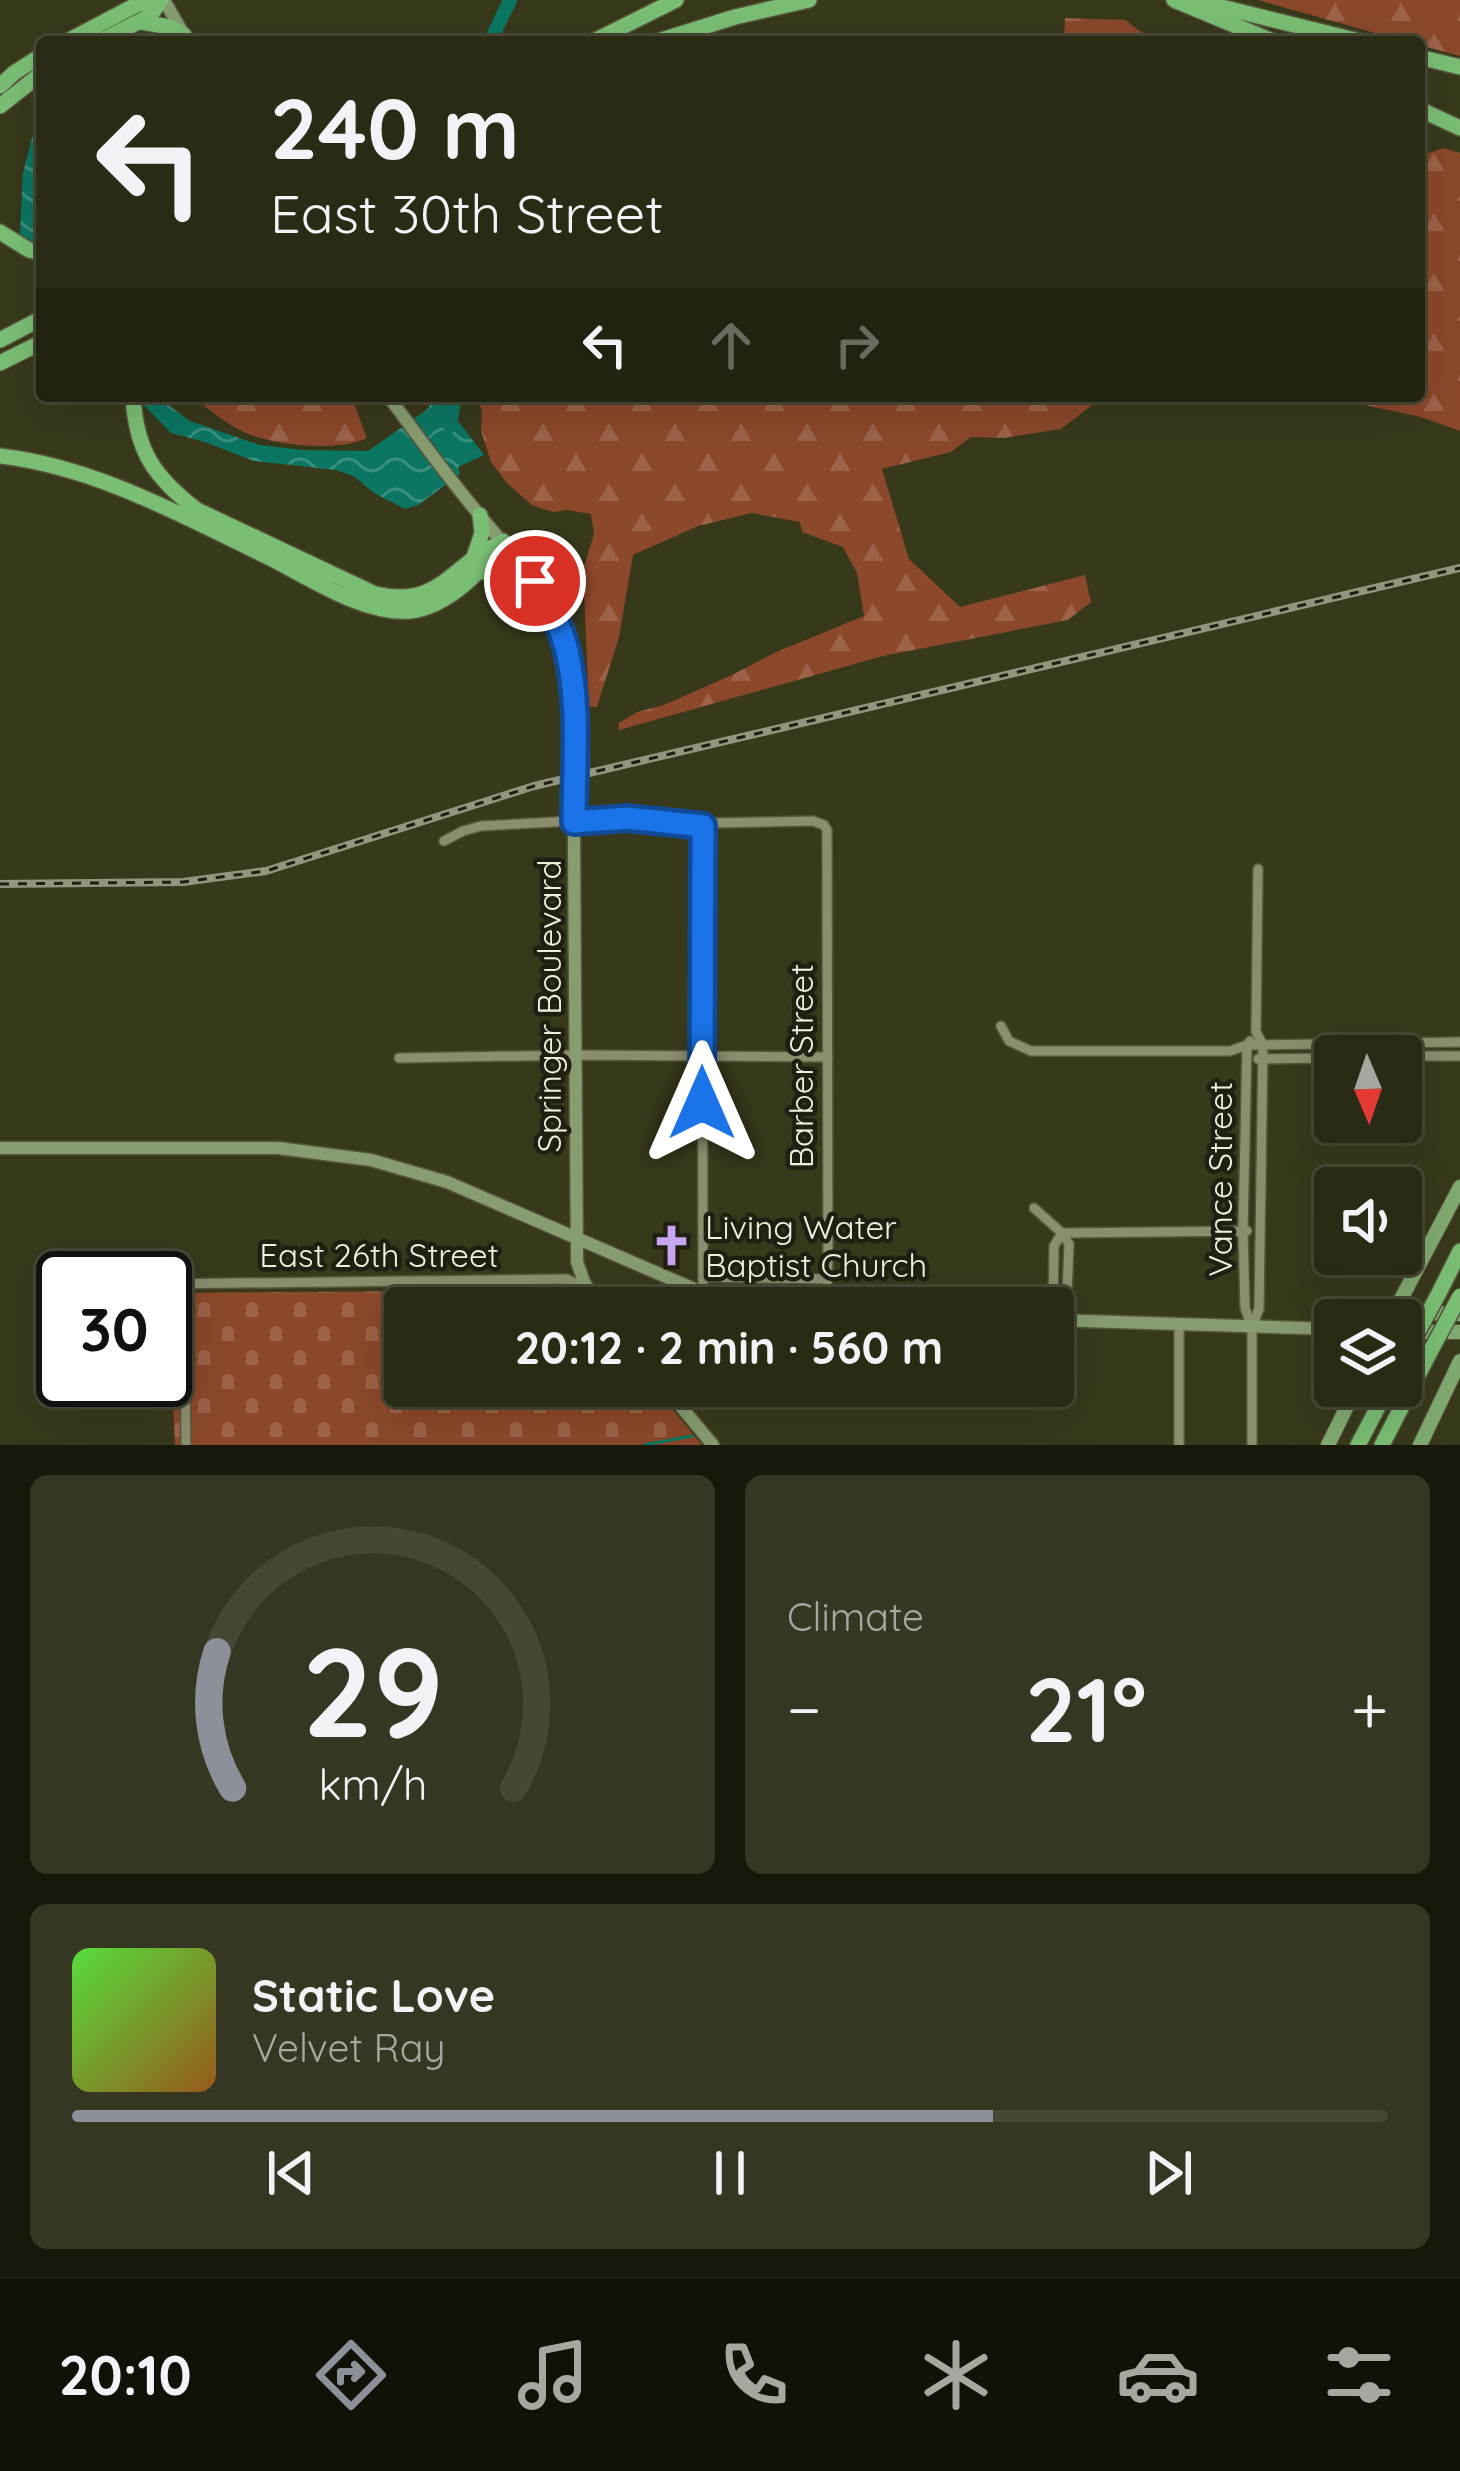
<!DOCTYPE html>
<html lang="en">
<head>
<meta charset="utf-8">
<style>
	:root { --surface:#2a2b14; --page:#363722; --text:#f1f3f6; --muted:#a5a7a0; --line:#464734; --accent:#8c9099 }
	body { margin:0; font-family:Quicksand,sans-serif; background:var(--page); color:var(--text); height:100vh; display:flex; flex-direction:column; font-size:45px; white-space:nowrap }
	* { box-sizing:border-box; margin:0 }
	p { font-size:39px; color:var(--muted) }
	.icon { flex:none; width:66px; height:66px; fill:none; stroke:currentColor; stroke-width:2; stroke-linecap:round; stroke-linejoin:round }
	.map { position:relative; height:1445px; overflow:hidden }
	.drawer { display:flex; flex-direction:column; gap:30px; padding:30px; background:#17180b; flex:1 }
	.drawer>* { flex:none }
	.top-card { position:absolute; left:36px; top:36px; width:1389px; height:366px; border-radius:12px; box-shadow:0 12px 48px #0002,0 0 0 3px var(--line); background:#2a2b14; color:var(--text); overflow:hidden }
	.needle { width:78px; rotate:178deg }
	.fabs { position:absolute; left:1314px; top:1035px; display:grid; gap:24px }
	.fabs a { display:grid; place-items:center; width:108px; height:108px; border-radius:12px; background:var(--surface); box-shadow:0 12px 48px #0002,0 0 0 3px var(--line); font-size:60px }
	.speed { position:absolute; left:36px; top:1251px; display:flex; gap:24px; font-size:60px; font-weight:700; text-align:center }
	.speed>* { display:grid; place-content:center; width:156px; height:156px; border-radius:50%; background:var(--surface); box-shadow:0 12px 48px #0002,0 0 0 3px var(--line); line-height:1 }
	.speed .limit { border:6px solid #111; border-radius:18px; background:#fff; color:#111 }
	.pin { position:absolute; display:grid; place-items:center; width:102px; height:102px; color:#fff; margin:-51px; border:6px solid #fff; border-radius:50%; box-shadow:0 3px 12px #0007 }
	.me { position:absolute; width:132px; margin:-66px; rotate:0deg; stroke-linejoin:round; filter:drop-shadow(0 0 9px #0008) }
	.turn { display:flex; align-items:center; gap:42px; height:252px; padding:0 36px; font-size:54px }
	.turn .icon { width:156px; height:156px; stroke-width:2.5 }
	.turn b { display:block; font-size:84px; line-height:102px }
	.lanes { display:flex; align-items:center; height:114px; padding:0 36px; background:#0003; justify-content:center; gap:60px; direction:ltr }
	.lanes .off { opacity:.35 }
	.big { font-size:90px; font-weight:700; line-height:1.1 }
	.drawer .tile { flex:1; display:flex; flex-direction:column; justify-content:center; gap:18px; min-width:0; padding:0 42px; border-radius:18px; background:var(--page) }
	.drawer .dial { align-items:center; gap:0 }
	.dial svg { height:312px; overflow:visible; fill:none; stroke:var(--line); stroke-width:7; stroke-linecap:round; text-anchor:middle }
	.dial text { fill:var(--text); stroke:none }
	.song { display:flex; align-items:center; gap:36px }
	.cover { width:144px; height:144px; border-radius:18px; background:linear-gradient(135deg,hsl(110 70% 55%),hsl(30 70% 35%)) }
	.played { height:12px; border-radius:6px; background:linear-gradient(90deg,var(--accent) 70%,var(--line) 70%) }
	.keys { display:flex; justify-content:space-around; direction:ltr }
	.heat { display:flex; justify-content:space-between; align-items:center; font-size:66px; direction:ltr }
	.drawer .tiles { flex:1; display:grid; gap:30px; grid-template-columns:1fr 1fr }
	.tile:last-child { grid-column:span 2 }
	.trip { position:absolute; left:384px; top:1287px; width:690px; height:120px; border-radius:12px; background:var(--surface); box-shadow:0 12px 48px #0002,0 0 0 3px var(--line); font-weight:700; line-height:120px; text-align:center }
	.tabs { display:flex; height:192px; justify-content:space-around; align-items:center; background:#111108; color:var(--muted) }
	.tabs .icon { width:84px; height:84px }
	.tabs .active { color:var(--accent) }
	.tabs b { font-size:54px; color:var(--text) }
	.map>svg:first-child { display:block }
	.forest { fill:url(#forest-firs) }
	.cemetery { fill:url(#cemetery-stones) }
	.water { fill:url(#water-waves) }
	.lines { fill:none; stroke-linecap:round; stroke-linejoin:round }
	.stream { stroke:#0b7763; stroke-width:3 }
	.river { stroke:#0b7763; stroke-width:14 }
	.street-casing { stroke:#56563c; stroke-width:12 }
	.secondary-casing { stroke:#56563c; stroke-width:15 }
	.primary-casing { stroke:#56563c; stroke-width:16 }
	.highway-casing { stroke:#56563c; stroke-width:18 }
	.street { stroke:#8c8d6d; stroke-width:9 }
	.secondary { stroke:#879c6f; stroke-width:12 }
	.primary { stroke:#81aa71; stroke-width:14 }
	.highway { stroke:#7abe74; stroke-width:15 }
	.rail-casing { stroke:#94957e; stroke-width:8 }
	.rail { stroke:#1f1f12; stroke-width:3; stroke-dasharray:9; stroke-linecap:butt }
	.highway-bridge-casing { stroke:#56563c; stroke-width:18; stroke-linecap:butt }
	.highway-bridge { stroke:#7abe74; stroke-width:15 }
	.route-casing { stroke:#114b97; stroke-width:30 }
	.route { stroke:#1a73e8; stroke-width:21 }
	.labels { text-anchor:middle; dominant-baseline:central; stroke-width:9; stroke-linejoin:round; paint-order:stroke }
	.street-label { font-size:33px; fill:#eeefde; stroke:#1f1f12 }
	.poi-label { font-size:33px; fill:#eeefde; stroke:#1f1f12; text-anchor:start }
</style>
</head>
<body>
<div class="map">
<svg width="1460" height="1445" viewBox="0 0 1460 1445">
	<defs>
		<pattern id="forest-firs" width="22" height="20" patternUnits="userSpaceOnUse" patternTransform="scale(3)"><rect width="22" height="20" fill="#8b482b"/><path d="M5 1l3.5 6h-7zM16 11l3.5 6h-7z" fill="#9c6349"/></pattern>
		<pattern id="cemetery-stones" width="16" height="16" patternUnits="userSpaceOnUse" patternTransform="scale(3)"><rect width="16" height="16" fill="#8b482b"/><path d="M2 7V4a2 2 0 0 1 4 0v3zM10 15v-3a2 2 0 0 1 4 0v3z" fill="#9c6349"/></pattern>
		<pattern id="water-waves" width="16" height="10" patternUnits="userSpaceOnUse" patternTransform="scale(3)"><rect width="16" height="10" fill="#0b7763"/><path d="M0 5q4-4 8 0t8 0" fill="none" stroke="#3b9180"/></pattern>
	</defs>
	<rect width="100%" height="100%" fill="#38391b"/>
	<path class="forest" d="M1258 0H1460V56L1419 45V42H1407Z
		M1065 18 1125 20 1155 42H1064Z
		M1443 148 1460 153V431L1421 417 1351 402 1266 396H1419V157Z
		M191 396H351L367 438C339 452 275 446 246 433 227 425 208 408 191 396Z
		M476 396H1104L1061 429 1004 438 971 437 951 452 882 469 909 559 960 607 1085 575 1091 602 1068 620 883 656 619 730V723L637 712 664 705 734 674 774 653 864 616 857 573 843 547 802 532 800 522 752 513 698 526 633 555 619 637 597 707H589L583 570 594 534 591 514 567 510 553 512 532 505 507 483 491 462 481 431 482 411Z"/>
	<path class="cemetery" d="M574 1290 589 1308H405V1386H653L702 1445H175L168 1293Z"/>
	<path class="water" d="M42 99V176L35 234 42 246V280L20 234 23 173Z
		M135 396H156L190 421 260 445 303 450 368 451 429 408 430 396H439L484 455 458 467 460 474 418 505 405 509 374 493 355 477 336 470 254 461 205 442 171 433Z"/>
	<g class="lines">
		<path class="stream" d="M644 1445 692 1436"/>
		<path class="river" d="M490 42 510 0
			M450 426 455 396"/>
		<defs>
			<path id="street" d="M702 826 703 1293
				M444 841 463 831 481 826 627 818 702 826 712 823 813 821 824 825 827 830 828 1259 826 1308
				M1001 1026 1009 1041 1031 1051H1230L1247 1045 1460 1042
				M1250 1041 1247 1045 1243 1231 1245 1308 1252 1327
				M1401 1056H1460
				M399 1058 576 1055 828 1057
				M1258 1059 1335 1058
				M1034 1208 1062 1233 1069 1244 1066 1320
				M1062 1233 1247 1231
				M703 1277 827 1279
				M184 1283 186 1445
				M165 1284 567 1279 585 1288
				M1053 1308 1054 1246 1062 1233
				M1179 1325V1445
				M1252 1445V1327L1259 1309 1263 1045 1256 1032 1258 869"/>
			<path id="secondary" d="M164 0 188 42
				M388 396C416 433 443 471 473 507 530 577 566 606 573 702L577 1262 584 1282 601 1308
				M0 1148H278L371 1160 447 1182 738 1308
				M1053 1320 1335 1329
				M664 1386 713 1445"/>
			<path id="primary" d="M1390 1320 1460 1187
				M1392 1320 1426 1313 1460 1314
				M1401 1332H1460
				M1328 1445 1357 1386
				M1420 1445 1460 1361"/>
			<path id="highway" d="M1174 0 1275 42
				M1193 0 1363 42
				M141 22 170 27 184 35
				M66 42 136 5 154 0
				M99 42 150 16 161 0
				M592 42 676 0
				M655 42 735 17 809 0
				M1419 57 1460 67
				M0 86 14 73 42 55
				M0 106 42 73
				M1419 109 1460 128
				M0 232 29 250 42 253
				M0 340 42 318
				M0 363 42 342
				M133 396C136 451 154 477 197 510L375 594C441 609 450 565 500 543
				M0 456C95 467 181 515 266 556 307 576 363 615 410 611 447 607 484 570 503 541
				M474 557 482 533 480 515
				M479 572 505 570 535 581
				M1439 1293 1460 1251
				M1358 1445 1389 1386
				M1382 1445 1430 1352"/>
		</defs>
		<use href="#street" class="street-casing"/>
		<use href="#secondary" class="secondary-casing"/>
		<use href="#primary" class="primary-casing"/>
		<use href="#highway" class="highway-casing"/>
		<use href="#street" class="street"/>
		<use href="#secondary" class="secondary"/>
		<use href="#primary" class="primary"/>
		<use href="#highway" class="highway"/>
		<defs>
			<path id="rail" d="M0 884 183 882 266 871 534 786 1460 568"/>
		</defs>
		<use href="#rail" class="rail-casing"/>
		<use href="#rail" class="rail"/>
		<defs>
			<path id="highway-bridge" d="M1407 1352 1439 1293
				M1430 1352 1460 1296"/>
		</defs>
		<use href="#highway-bridge" class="highway-bridge-casing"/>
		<use href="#highway-bridge" class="highway-bridge"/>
	</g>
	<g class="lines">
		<defs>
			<path id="route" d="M535 581C548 603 561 626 567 651 580 705 574 766 574 822L627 818 703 826 702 1103"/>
		</defs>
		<use href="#route" class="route-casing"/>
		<use href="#route" class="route"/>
	</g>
	<defs>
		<symbol id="church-bare" viewBox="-9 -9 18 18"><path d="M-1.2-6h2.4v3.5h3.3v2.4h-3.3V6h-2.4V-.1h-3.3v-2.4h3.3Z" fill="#c7a6ef" stroke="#1f1f12" stroke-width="2.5" paint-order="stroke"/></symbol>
	</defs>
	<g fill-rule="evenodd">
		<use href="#church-bare" x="642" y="1216" width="59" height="59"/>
	</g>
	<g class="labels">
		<g class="street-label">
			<text transform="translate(548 1006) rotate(-90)">Springer Boulevard</text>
			<text transform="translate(800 1066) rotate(-90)">Barber Street</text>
			<text transform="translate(1219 1179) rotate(-90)">Vance Street</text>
			<text x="379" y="1254">East 26th Street</text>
		</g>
		<g class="poi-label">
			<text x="705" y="1226">Living Water<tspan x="705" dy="38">Baptist Church</tspan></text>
		</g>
	</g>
</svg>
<div class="fabs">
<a><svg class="needle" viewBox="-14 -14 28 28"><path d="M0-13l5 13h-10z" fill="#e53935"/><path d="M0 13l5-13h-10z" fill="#a5a7a0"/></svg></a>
<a><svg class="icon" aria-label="sound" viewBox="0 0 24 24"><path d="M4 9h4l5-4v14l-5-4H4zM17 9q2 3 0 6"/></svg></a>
<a><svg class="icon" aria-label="layers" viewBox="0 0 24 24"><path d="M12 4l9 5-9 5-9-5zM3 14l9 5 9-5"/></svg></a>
</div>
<div class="speed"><div class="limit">30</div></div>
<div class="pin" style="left:535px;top:581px;background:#d93025"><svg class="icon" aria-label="arrive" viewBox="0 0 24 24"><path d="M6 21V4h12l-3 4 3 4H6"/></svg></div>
<svg class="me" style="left:702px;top:1103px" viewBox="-20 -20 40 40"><path d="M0-17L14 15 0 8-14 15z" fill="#1a73e8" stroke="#fff" stroke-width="4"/></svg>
<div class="trip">20:12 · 2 min · 560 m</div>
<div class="top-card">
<div class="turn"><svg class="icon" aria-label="left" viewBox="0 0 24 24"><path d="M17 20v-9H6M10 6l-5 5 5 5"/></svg><div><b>240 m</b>East 30th Street</div></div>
<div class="lanes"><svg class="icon" aria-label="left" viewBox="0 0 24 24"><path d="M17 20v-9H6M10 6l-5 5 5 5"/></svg><svg class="icon off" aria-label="ahead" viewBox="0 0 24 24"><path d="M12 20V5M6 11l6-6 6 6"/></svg><svg class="icon off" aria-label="right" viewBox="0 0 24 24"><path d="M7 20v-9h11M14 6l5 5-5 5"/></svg></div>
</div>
</div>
<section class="drawer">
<div class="tiles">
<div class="tile dial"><svg viewBox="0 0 100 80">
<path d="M14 69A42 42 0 1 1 86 69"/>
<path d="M14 69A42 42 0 0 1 10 34" stroke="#8c9099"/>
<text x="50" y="56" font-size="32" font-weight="700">29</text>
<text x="50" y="72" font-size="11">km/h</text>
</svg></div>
<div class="tile"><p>Climate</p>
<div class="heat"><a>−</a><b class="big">21°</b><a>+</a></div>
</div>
<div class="tile">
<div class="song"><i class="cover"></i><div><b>Static Love</b><p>Velvet Ray</p></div></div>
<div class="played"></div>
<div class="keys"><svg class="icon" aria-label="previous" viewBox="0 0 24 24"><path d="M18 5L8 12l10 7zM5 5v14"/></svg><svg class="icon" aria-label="pause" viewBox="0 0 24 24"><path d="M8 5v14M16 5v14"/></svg><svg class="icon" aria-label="next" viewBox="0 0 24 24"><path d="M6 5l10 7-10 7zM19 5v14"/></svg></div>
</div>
</div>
</section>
<nav class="tabs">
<b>20:10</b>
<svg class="icon active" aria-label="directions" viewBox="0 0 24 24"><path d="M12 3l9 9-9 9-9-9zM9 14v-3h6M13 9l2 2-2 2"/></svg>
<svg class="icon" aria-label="music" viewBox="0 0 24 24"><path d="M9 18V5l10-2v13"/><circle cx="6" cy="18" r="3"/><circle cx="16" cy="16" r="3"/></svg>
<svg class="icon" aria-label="phone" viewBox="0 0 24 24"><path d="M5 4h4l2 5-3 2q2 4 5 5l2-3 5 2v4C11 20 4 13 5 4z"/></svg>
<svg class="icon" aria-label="climate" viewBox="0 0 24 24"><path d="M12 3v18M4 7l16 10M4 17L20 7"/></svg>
<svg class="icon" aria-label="car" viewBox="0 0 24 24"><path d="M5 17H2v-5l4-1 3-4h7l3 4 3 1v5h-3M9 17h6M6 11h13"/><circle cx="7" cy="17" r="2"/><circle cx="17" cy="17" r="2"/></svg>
<svg class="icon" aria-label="filters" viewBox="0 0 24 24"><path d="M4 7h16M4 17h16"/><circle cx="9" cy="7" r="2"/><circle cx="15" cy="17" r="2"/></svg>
</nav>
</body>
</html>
